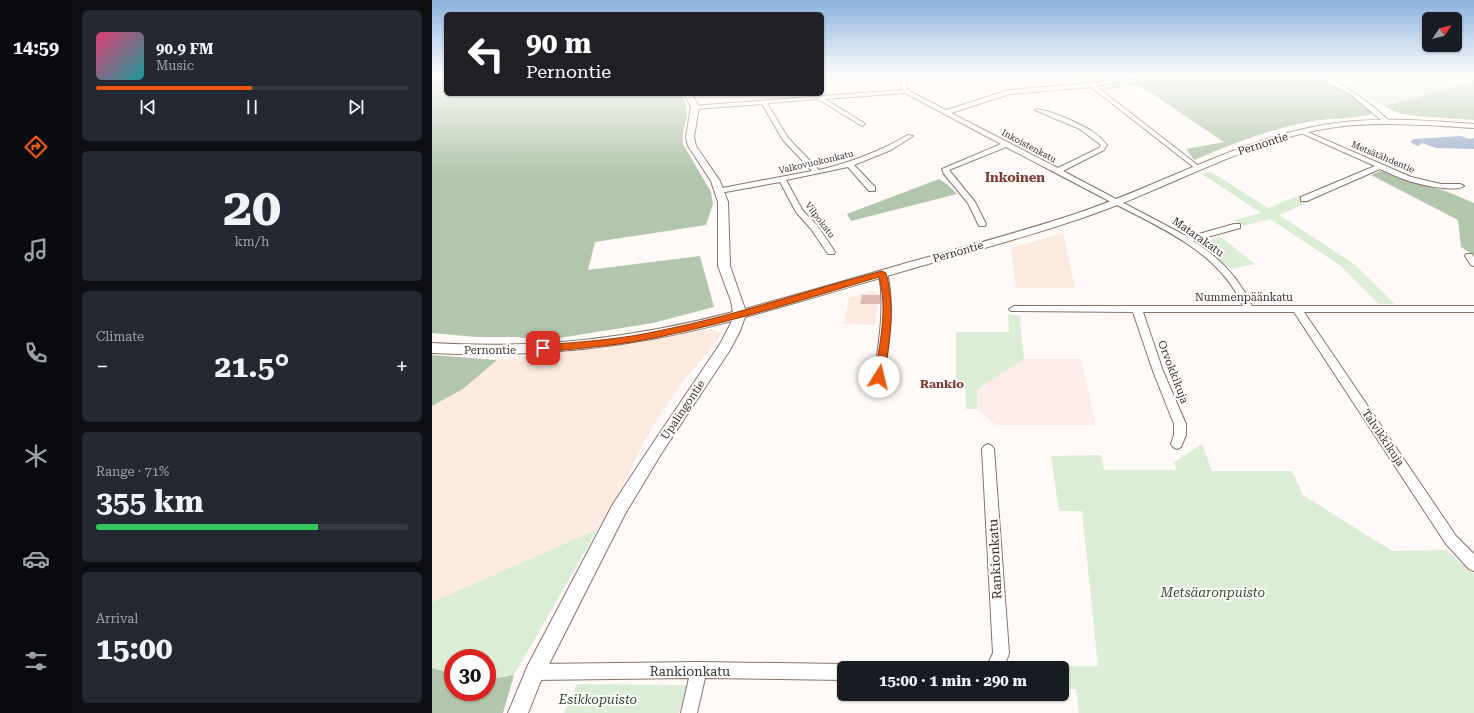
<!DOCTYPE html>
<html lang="en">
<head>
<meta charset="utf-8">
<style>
	:root { --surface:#171b24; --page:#242831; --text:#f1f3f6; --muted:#9ea1a6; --line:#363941; --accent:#ea580c }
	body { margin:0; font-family:"Roboto Serif",serif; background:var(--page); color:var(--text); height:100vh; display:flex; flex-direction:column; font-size:15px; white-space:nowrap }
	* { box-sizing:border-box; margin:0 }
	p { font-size:13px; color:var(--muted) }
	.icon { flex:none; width:22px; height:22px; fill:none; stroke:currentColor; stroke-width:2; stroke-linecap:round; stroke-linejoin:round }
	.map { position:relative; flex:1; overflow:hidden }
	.details { display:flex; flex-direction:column; gap:10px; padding:10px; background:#0d0f14; width:360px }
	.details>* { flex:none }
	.top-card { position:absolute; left:12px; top:12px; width:380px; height:84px; border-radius:6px; box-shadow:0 1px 3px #0004; background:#202124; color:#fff; overflow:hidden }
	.needle { width:26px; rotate:55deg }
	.controls { position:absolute; left:990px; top:12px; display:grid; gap:8px }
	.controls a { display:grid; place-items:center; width:40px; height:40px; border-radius:6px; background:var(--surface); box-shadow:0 1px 3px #0004; font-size:20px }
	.speed { position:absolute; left:12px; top:649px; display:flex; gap:8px; font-size:20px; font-weight:700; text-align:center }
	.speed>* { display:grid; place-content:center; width:52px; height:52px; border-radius:50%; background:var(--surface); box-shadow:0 1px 3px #0004; line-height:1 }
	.speed .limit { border:6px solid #d22; background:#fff; color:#111 }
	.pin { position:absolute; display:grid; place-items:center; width:34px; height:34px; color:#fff; margin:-17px; border-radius:8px; box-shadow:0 2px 6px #0006 }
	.me { position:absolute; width:44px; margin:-22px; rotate:9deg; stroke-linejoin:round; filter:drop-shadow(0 0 3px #0008) }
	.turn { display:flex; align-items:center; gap:14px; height:84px; padding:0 16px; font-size:18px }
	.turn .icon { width:52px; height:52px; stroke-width:2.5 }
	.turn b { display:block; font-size:28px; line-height:34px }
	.big { font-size:30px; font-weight:700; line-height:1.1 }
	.details .tile { flex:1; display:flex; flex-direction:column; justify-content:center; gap:6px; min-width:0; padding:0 14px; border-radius:6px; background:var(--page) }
	.details .dial { align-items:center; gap:0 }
	.dial b { font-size:52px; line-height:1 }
	.song { display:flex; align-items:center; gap:12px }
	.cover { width:48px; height:48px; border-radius:6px; background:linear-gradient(135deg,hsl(340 70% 55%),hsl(180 70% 35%)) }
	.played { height:4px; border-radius:2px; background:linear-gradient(90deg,var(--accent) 50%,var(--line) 50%) }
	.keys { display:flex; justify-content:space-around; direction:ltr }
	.heat { display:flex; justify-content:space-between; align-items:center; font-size:22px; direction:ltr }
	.charge { height:6px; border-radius:3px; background:linear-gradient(90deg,#34c759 71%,var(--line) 0) }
	.trip { position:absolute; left:405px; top:661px; width:232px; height:40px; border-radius:6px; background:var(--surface); box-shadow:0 1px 3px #0004; font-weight:700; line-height:40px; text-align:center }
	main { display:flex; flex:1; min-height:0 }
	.tab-bar { display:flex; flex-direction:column; width:72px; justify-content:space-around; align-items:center; background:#090b0e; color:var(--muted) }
	.tab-bar .icon { width:28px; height:28px }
	.tab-bar .on { color:var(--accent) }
	.tab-bar b { font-size:18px; color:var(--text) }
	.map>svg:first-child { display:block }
	.built { fill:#fceadf }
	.education { fill:#fdedea }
	.green { fill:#dbeed5 }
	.forest { fill:#b1c6ab }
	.water { fill:#9eb0cc }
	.building { fill:#dfbab2 }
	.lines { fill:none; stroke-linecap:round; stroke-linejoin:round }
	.minor-casing { stroke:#887367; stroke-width:2 }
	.tertiary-casing { stroke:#887367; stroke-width:2 }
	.minor { fill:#fff; fill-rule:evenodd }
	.tertiary { fill:#fff; fill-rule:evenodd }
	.route { fill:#ea580c; stroke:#983908 }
	.labels { text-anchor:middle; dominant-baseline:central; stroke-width:4; stroke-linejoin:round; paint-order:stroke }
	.far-street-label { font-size:9px; fill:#382f2a; stroke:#fff }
	.street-label { font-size:11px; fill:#382f2a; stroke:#fff }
	.neighbourhood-label { font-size:12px; font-weight:bold; fill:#823c2f; stroke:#fff }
	.far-district-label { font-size:13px; font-weight:bold; fill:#823c2f; stroke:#fff }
	.near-street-label { font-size:13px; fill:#382f2a; stroke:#fff }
	.near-park-label { font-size:13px; font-style:italic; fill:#304f27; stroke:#fff }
</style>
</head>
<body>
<main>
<nav class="tab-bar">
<b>14:59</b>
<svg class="icon on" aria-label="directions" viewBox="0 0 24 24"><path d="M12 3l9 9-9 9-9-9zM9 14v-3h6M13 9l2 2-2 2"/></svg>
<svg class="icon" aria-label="music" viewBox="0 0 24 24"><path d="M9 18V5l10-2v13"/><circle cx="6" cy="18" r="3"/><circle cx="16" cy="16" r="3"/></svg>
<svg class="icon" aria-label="phone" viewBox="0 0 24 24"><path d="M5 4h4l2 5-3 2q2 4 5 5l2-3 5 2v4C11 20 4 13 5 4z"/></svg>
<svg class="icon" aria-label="climate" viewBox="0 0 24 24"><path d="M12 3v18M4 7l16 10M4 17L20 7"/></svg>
<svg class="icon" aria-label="car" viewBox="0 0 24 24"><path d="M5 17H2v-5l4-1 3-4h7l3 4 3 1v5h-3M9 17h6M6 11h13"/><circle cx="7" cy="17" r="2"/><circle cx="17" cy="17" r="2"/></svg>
<svg class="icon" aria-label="filters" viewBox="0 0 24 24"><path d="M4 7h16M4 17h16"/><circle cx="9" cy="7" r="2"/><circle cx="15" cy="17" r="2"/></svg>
</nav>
<section class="details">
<div class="tile">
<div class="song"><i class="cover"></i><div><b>90.9 FM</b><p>Music</p></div></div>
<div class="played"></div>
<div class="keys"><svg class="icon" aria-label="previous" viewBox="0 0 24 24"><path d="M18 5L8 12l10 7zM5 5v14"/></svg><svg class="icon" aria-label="pause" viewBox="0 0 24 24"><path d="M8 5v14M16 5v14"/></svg><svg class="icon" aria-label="next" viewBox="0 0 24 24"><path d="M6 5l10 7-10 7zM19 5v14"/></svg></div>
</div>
<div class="tile dial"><b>20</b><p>km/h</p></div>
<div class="tile"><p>Climate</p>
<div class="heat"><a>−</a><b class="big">21.5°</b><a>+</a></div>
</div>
<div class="tile"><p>Range · 71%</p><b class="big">355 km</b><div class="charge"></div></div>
<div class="tile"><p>Arrival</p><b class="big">15:00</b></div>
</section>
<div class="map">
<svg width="1042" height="713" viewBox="0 0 1042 713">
	<rect width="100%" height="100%" fill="#fffaf7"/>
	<path class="built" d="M631 233 643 288H584L579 248Z
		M441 291 447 295 443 325 412 324 417 298Z
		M280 329 290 334 250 383 233 408 212 441 191 486 166 529 0 602V406L31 389 65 360 126 353Z"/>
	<path class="education" d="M592 359H649L664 425H564L545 409V390Z"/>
	<path class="green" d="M915 75H1042V80L986 98 951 106 898 77Z
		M778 171 836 208 868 195 879 201 847 215 922 264 963 304H947L909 266 838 219 811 226 802 220 829 213 770 174Z
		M789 237 823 264 799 269 768 246 769 242Z
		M576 314 590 316 588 320 592 359 545 390V409H534L533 386H524V332H577Z
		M770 444 780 471H860L871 495 960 551 1014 550 1042 574V713H647L644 689H630V668H579V665L666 666 650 511H627L619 456 669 455 672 470H744L742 462Z
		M166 529 82 675 55 680V658H21V674L0 668V602Z
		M145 684 255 685 247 713H132Z"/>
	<path class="forest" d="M0 75H14V94H249L254 104 255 117 251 133V144L279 192 281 204 274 225 163 242 156 270 268 256 282 307 221 323 114 340 84 337H44L0 333Z
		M637 75H673V77L669 80 648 83Z
		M724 75H879L921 97 942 114C922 119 901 118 881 121 840 128 800 144 762 160L754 149 792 142 707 85 673 90V86L679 83Z
		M1042 80V120L984 116 969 114 951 106 981 99Z
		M951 170 981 183 1011 190 1042 203V255L1029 247 1026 220 939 175Z
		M507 179 516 185 525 194 419 221 415 214Z
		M0 355 65 360 31 389 0 406Z
		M0 668 21 674V692H55V680L82 675 71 713H0Z"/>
	<path class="water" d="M1028 136 1038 139 1042 138V149L1004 148 990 143 986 146 979 143V141L982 139Z"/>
	<path class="building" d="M430 295H448V304H428Z"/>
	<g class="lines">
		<defs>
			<path id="minor" d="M468 75H474L475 88 479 92 514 110 577 90 660 83 709 75H720L664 86 768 167V169H764L659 87 578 94 519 113 626 168 667 148 669 145 648 129 603 110C610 106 653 126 661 132 667 136 671 140 675 145L672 150 631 171 756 237 802 224H808V228L761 241C787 257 807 278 820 306H1042V312H872L1024 536 1042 554V571L1037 569 1014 544 862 312H711L731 371 754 424V435L749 447 745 449 741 447 739 444 742 435V424L721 371 701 312 579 311 577 309 582 306H811C787 251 727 227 677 201 643 183 608 165 574 147L517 170 543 202 554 224 553 226H547L536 203 512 174 510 169 569 144 473 93 393 99 432 123 433 124 430 126 386 99 335 103 356 138 387 170C419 162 447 152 476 135L481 136 459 150 422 165 443 187V191H437L416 167 354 180 371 211 385 225 403 252 402 254H396L379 229 364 212 348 182 288 193 284 191 285 189 380 171 351 140 330 104 263 109 260 107 261 106 470 90Z
				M881 75C901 74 945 108 959 123L954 124 918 94Z
				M871 130 979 177 1009 184H1028L1032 186C1023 193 985 184 974 180 965 177 957 173 948 169L875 201H869V197L943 166 869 133V131Z
				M1034 254H1040L1042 257V266L1039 265 1033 256Z
				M451 270 455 273C463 308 457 342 452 377L451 380H443L442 377C447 342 453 308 447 273Z
				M556 444 560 446 562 449 577 653 572 668H554L561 653 550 449 552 446Z
				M267 662 412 664 418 668H412V680L273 678 265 713H249L257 678 103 680 98 677 95 672 98 667 103 664Z"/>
			<path id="tertiary" d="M252 94H260L267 107 262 137 264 146 288 181 296 202 298 266 313 309C368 294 423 278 478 262 533 247 588 232 643 214 725 187 801 142 886 126 937 116 990 120 1042 124V128C990 125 937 120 886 130 803 147 729 192 650 218 597 236 543 251 489 266 430 283 372 301 313 317L308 331 298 350 229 454 193 514 110 678 96 713H76L96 665 181 504 219 446 288 344 300 321C198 348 105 358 0 353V343C105 349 199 339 301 312L299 301 286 266V202L279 181 256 146 254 137 259 107Z"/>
		</defs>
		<use href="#minor" class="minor-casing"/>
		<use href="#tertiary" class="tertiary-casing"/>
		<use href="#minor" class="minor"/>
		<use href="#tertiary" class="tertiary"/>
	</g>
	<linearGradient id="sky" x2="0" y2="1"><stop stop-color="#8ab2dd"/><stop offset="0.43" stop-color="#fffdfb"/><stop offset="1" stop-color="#fffdfb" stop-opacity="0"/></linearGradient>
	<rect width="1042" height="175" fill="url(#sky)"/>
	<path class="route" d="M450 271 454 273C464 308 457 343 452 377L447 381 442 377C448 344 456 309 447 277 376 298 304 321 231 336 192 345 151 348 111 352L106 348 111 345C151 342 192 339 231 330 305 315 377 290 450 271Z"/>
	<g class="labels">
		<g class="far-street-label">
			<text transform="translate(597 146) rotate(28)">Inkoistenkatu</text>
			<text transform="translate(951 157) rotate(23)">Metsätähdentie</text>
			<text transform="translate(384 162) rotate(-13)">Valkovuokonkatu</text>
			<text transform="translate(388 220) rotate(53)">Vilpokatu</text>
		</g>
		<g class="street-label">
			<text transform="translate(831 144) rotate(-18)">Pernontie</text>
			<text transform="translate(766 237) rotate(35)">Matarakatu</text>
			<text transform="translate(526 252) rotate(-16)">Pernontie</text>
			<text x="812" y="297">Nummenpäänkatu</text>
			<text x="58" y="350">Pernontie</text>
			<text transform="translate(741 372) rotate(69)">Orvokkikuja</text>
			<text transform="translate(251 410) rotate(-56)">Upalingontie</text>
			<text transform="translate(951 438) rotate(56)">Talvikkikuja</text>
		</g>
		<g class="neighbourhood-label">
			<text x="510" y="384">Rankio</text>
		</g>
		<g class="far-district-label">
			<text x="583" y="177">Inkoinen</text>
		</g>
		<g class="near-street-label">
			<text transform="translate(563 559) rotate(-93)">Rankionkatu</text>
			<text x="258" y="671">Rankionkatu</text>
		</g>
		<g class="near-park-label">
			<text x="781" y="592">Metsäaronpuisto</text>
			<text x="166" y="699">Esikkopuisto</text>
		</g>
	</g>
</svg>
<div class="controls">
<a><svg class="needle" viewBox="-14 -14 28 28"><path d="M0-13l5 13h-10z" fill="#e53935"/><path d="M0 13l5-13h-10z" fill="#9ea1a6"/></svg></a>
</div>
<div class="speed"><div class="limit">30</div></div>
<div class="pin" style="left:111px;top:348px;background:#d93025"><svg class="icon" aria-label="arrive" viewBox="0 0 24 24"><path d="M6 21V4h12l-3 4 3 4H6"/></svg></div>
<svg class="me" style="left:447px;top:377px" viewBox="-20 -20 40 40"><circle r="19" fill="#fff"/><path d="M0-13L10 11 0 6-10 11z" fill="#ea580c"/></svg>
<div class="trip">15:00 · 1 min · 290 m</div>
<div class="top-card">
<div class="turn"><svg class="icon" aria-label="left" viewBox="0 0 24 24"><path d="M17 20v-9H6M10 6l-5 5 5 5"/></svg><div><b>90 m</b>Pernontie</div></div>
</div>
</div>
</main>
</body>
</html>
